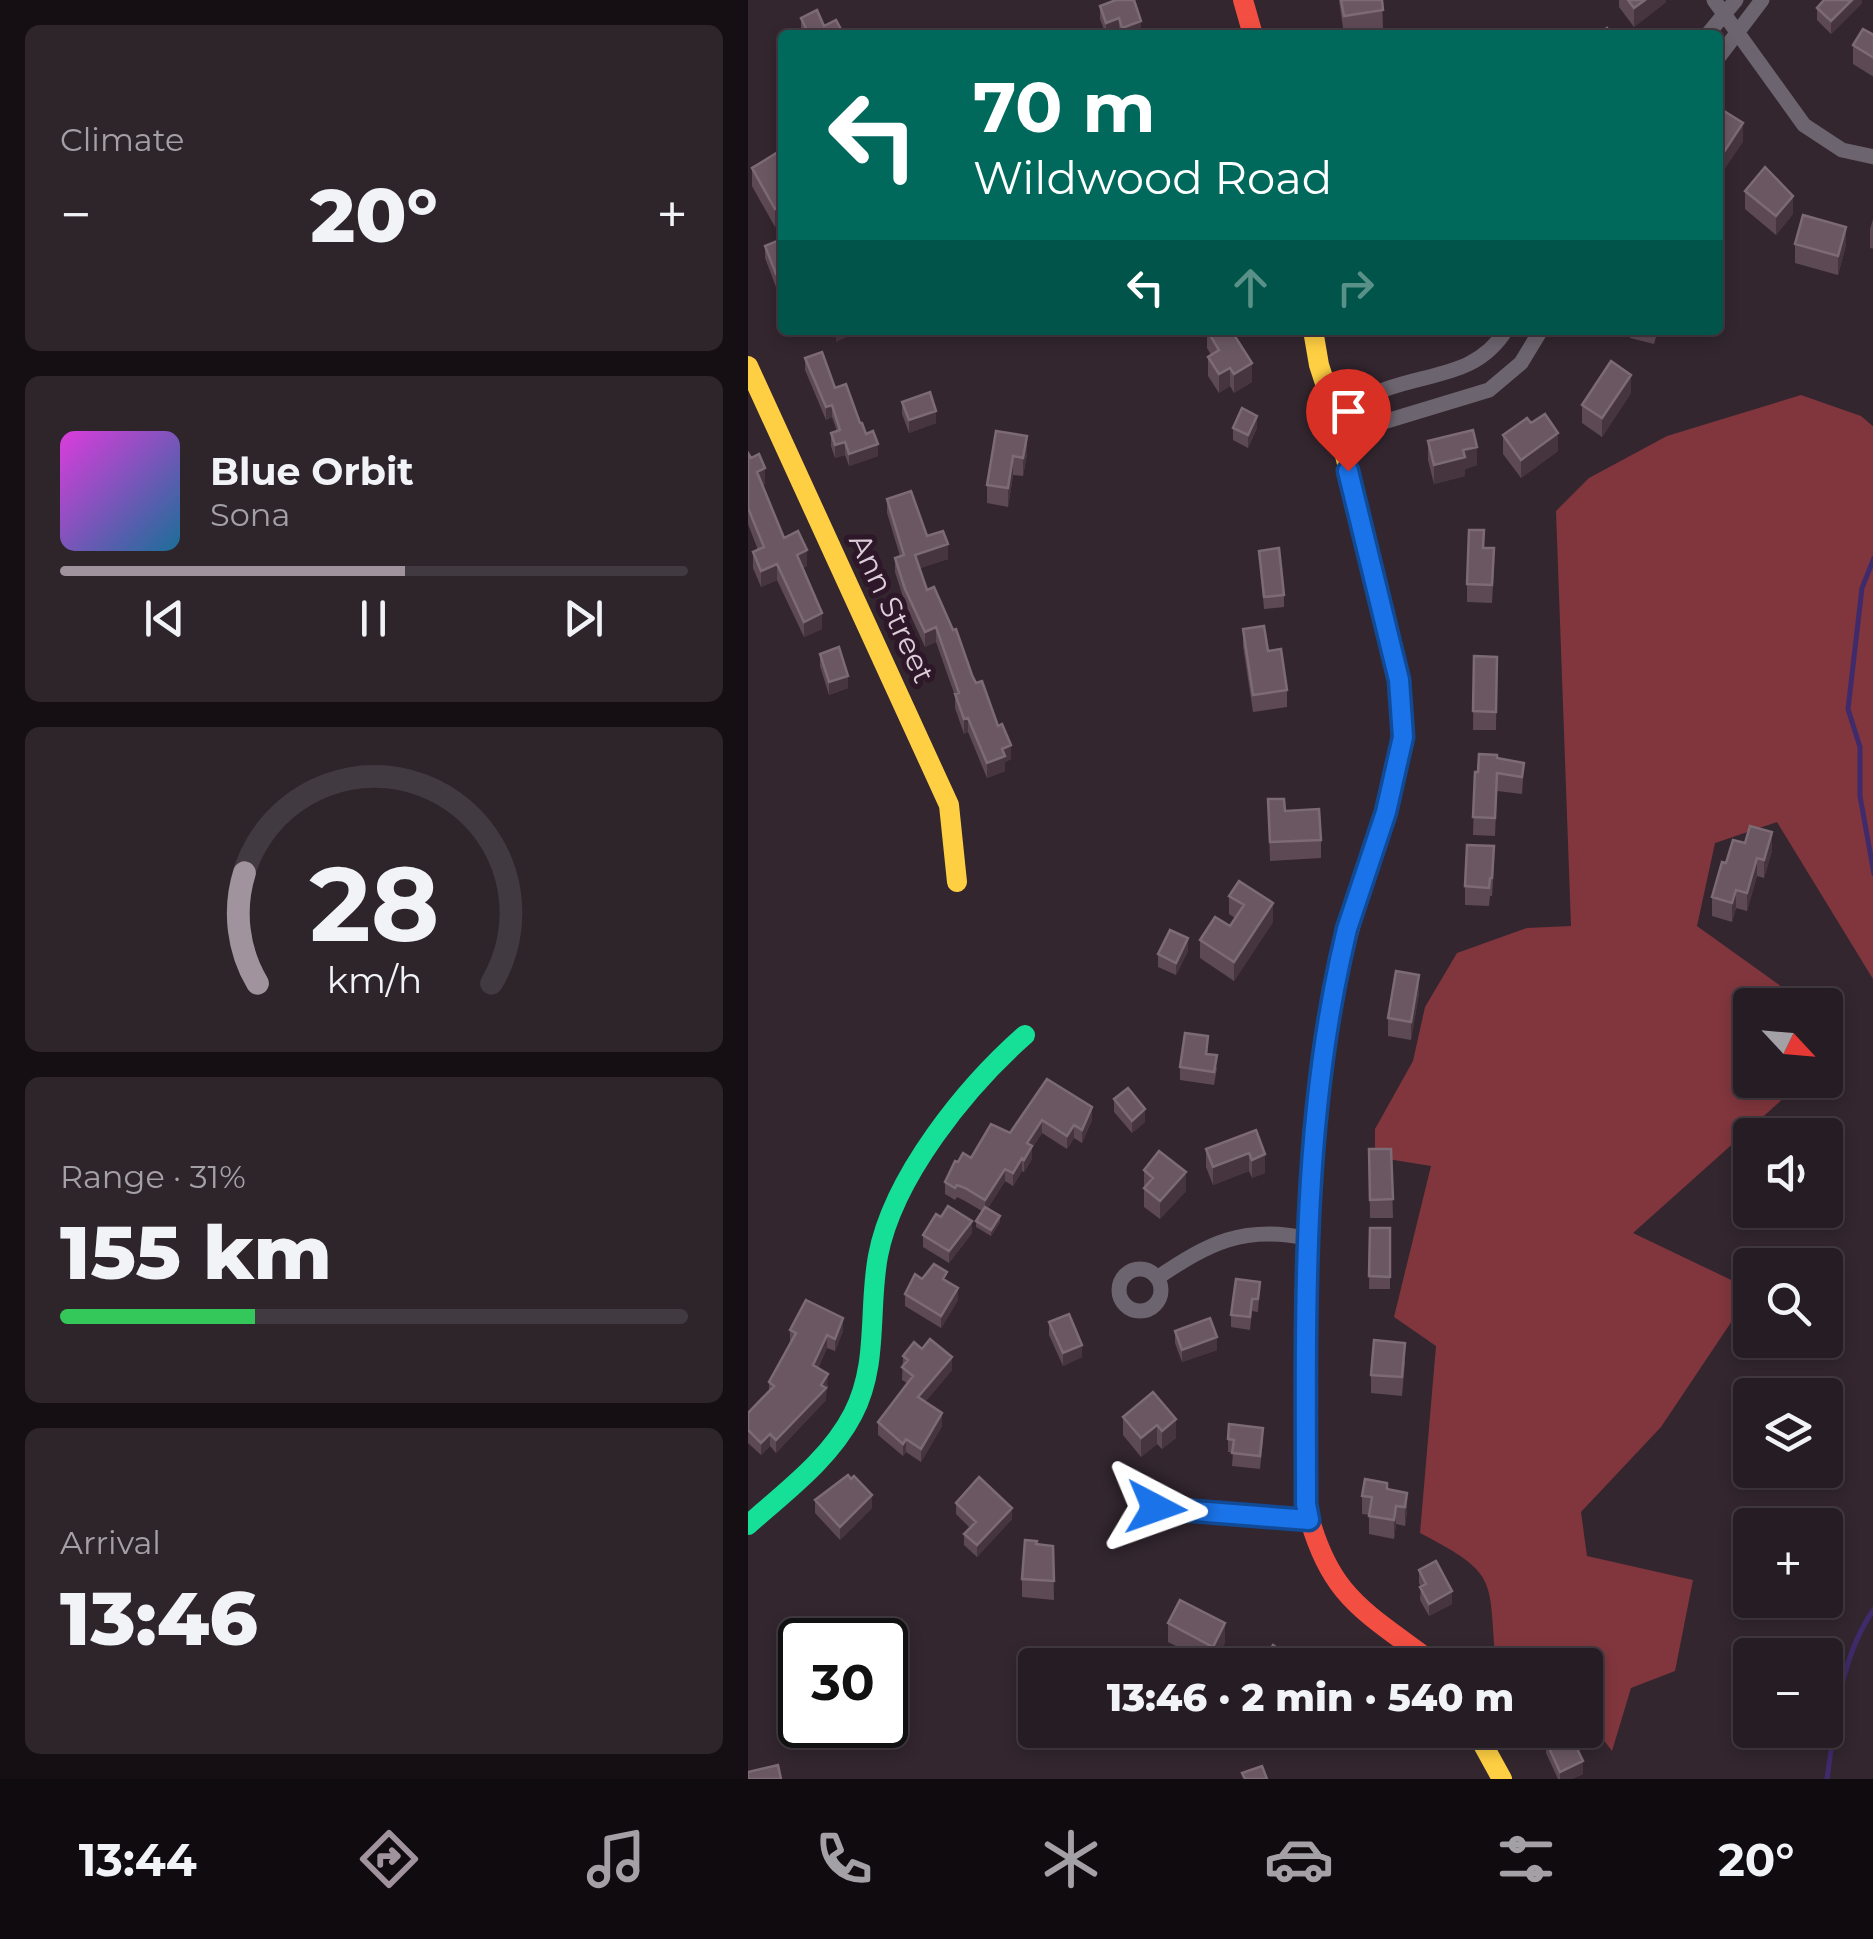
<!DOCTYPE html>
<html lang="en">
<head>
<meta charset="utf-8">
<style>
	:root { --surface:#261c23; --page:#2e252b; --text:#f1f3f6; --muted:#a4a1a6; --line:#423a41; --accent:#a1939d }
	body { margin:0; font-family:Montserrat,sans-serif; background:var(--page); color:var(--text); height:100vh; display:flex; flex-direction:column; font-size:38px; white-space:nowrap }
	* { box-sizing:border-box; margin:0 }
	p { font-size:32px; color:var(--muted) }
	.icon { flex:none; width:55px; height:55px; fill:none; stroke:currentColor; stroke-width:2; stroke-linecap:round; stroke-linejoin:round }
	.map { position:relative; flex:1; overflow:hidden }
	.side { display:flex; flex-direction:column; gap:25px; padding:25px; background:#150f13; width:748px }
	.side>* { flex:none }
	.guide { position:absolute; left:30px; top:30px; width:945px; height:305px; border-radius:10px; box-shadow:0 5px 15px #0003,0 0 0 2px var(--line); background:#00695c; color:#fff; overflow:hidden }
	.needle { width:65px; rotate:116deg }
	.controls { position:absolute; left:985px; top:988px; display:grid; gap:20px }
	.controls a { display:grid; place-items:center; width:110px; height:110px; border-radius:10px; background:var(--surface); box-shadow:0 5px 15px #0003,0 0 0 2px var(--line); font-size:50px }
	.speed { position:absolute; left:30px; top:1618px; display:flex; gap:20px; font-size:50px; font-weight:700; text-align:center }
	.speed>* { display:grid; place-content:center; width:130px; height:130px; border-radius:50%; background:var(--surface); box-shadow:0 5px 15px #0003,0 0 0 2px var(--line); line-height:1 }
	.speed .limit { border:5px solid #111; border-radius:15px; background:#fff; color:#111 }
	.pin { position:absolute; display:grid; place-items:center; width:85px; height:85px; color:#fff; margin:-102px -42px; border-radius:50% 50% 50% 0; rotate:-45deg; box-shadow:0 0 10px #0007 }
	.pin .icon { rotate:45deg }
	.me { position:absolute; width:110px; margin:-55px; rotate:94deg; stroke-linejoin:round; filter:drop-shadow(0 0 8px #0008) }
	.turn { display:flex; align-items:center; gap:35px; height:210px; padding:0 30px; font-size:45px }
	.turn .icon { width:130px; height:130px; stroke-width:2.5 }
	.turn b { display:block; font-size:70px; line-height:85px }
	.lanes { display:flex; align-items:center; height:95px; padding:0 30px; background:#0003; justify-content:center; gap:50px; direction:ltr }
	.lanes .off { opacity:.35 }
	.big { font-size:75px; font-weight:800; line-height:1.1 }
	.side .card { flex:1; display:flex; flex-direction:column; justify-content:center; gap:15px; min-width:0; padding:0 35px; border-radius:15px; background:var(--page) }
	.side .dial { align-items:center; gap:0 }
	.dial svg { height:260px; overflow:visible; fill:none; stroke:var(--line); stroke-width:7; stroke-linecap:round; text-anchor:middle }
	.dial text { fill:var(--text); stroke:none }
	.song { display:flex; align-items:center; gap:30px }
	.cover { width:120px; height:120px; border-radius:15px; background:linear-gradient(135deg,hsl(300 70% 55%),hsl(200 70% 35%)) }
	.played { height:10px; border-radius:5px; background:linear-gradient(90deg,var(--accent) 55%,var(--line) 55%) }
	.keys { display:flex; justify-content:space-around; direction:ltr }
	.heat { display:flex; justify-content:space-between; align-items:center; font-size:55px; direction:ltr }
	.charge { height:15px; border-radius:8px; background:linear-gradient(90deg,#34c759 31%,var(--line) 0) }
	.trip { position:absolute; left:270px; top:1648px; width:585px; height:100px; border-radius:10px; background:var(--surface); box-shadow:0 5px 15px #0003,0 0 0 2px var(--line); font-weight:800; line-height:100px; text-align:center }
	.tab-bar { display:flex; height:160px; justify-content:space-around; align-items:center; background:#0f0b0e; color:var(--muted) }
	.tab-bar .icon { width:70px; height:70px }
	.tab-bar .current { color:var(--accent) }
	.tab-bar b { font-size:45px; color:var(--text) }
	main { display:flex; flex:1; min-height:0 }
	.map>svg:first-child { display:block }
	.forest { fill:#81363d }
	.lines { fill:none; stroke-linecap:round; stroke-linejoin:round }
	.stream { stroke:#3f2b6b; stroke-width:5 }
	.street { stroke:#6c646e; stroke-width:15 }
	.fast { stroke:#16e098; stroke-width:20 }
	.slow { stroke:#ffcf43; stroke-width:20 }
	.jam { stroke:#f24e42; stroke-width:20 }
	.wall { fill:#5d4954 }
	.shaded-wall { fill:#46353f }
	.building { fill:#6a5762; stroke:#7c6a75; stroke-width:2.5 }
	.route-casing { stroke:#114b97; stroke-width:25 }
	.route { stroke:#1a73e8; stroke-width:18 }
	.labels { text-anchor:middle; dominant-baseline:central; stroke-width:10; stroke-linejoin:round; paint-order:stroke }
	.street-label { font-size:30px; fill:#dccdd8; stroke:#2d1728 }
</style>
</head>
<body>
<main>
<section class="side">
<div class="card"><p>Climate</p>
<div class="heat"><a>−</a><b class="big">20°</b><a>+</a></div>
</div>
<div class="card">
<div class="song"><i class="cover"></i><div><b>Blue Orbit</b><p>Sona</p></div></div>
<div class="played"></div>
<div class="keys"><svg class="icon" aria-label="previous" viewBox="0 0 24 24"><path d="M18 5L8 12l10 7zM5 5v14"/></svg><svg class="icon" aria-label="pause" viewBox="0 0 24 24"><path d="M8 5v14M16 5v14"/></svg><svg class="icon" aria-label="next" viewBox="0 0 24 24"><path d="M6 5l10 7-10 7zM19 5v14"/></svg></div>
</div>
<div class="card dial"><svg viewBox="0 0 100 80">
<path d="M14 69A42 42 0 1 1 86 69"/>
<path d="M14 69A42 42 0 0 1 10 35" stroke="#a1939d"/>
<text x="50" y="56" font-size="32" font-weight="700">28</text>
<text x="50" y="72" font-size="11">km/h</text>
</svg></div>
<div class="card"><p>Range · 31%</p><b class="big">155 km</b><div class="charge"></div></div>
<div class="card"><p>Arrival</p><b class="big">13:46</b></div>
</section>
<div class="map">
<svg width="1126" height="1779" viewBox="0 0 1126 1779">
	<rect width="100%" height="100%" fill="#33262f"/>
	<path class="forest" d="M1053 395 1113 416 1126 427 1125 979 1029 822 967 843 949 926 1059 1005H1002V1080H1045L1037 1097 885 1233 1002 1289V1294L913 1427 833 1512 839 1556 945 1580 927 1671 883 1688 864 1751 842 1722 838 1723V1665H748C740 1579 753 1575 672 1533L688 1346 646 1317 683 1166 627 1157V1129L665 1061 677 1007 709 953 779 928 823 926 808 511 841 478 919 436Z"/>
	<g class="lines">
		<path class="stream" d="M1126 558 1114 588 1100 709 1112 747V796L1126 874
			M1079 1779C1088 1720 1091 1659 1126 1609"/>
		<path class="street" d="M966 0 1056 125 1094 150 1126 157
			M959 35 988 0
			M970 58 1014 0
			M758 330C729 376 684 372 638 389 621 395 604 406 587 414L609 430 741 390 773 363 793 330
			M371 1290a21 21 0 1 1 42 0a21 21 0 1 1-42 0Z
			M409 1278C461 1243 495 1225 558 1238
			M408 1508 561 1521"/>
		<path class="fast" d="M0 1525C37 1492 82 1459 105 1414 131 1364 120 1309 130 1256 145 1177 218 1087 277 1035"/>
		<path class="slow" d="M565 330 571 365 587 414 651 679 655 737 638 812 619 869
			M0 366 201 805 209 882
			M727 1730 754 1779"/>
		<path class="jam" d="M495 0 505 35
			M619 869C551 1074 558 1291 558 1505 580 1598 617 1611 688 1665"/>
	</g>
	<path class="wall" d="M591 0H634L635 28 596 35Z
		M871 0H918V2L886 27 871 7Z
		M1114 0V3L1083 34 1069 20V8Z
		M352 6 393 34 372 35 371 31 358 35 352 19Z
		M53 18 76 26 96 35H53Z
		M1126 35V77L1105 64V45Z
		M35 160V222L27 227 4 186V168Z
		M997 191 1045 214 1028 235 997 209Z
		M1126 216V249L1122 248V229Z
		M34 239 28 287 17 258V246Z
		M1047 244 1098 245 1090 275 1047 263Z
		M459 330 504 382 486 393 482 386 471 393 460 376V357L463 355 459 348Z
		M882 330H910L906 344 882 338Z
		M57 358 87 388 112 423 130 456 101 466 97 455 87 458 83 446V433L89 431 84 417 78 420 57 370Z
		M883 393 854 437 834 423V405Z
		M154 402 188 423 161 433 154 414Z
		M783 423 810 451 773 478 755 454V435Z
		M485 428H509L500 448 485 440Z
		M248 431 279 454 275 476 265 475 260 507 239 503V485Z
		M680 441 729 465 717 469V476L686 484 680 460Z
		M0 453 17 484 15 485 36 538 59 566 54 568 74 629 56 637 29 580 13 587 5 568V552L10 550 0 524Z
		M139 499 179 536 200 559 172 568 179 590 224 675 250 726 263 759 257 762V771L239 778 220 732 216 734 207 708V696L188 642 177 647 157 603 147 572V558L152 556 139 513Z
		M736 548 746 566 744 603 719 602V584Z
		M511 551 536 595V607L516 609Z
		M495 629 520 651 539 690V707L505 712 495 646Z
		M72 654 100 688 81 695 72 666Z
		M726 656 749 657 748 730H725Z
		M749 758 776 763 774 794 749 791 747 836 725 835 727 772H730Z
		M520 799 573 840V858L522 861Z
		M1024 851 1016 878 1009 876 999 911 988 908 984 922 964 916V897L978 863Z
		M746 865 744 896H742L741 906 717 905V886Z
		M481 896 525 922 486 981 452 958V940L482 926 487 918 481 914Z
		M440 951 428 975 410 967V954Z
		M671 993 663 1040 640 1036V1018Z
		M460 1049 459 1054 469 1068 466 1085 432 1080V1067Z
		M299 1079 344 1120 334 1143 326 1138 319 1149 294 1133 284 1148V1159L276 1172 274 1171 265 1186 257 1181 240 1208 252 1222 243 1236 228 1227V1221L234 1211 217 1201 209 1197 207 1200 197 1194V1182L210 1162 223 1158 262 1133Z
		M366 1099 397 1122 384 1133 366 1112Z
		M508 1130 517 1173 504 1178 501 1171 465 1185 458 1167V1149Z
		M621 1149H643L645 1218H622Z
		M396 1170 438 1191 412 1219 396 1207Z
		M622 1228H642V1289H621Z
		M224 1233 201 1263 175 1247V1235Z
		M174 1279 199 1281 210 1300 193 1328 157 1306V1294Z
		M512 1282 510 1312 504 1311 502 1330 483 1327V1315Z
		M301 1322 334 1357 315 1366 301 1335Z
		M42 1330 95 1331 87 1351 79 1348 70 1368 80 1386 78 1390V1400L28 1453 22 1446 13 1455 0 1443V1413L21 1392V1382L42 1343Z
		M427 1331 469 1350 434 1362 427 1343Z
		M155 1356 204 1370 177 1402 194 1426 173 1462 158 1452 155 1456 130 1435V1422L159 1383 154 1380Z
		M657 1361 654 1396 623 1393V1375Z
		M405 1392 428 1438 414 1449 409 1444 393 1457 375 1435V1417Z
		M480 1439 515 1440 512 1469 484 1466 485 1452H480Z
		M639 1489 659 1493V1511L657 1526 648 1524 646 1539 621 1534V1515L614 1514V1496Z
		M67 1500 124 1508 92 1540 67 1513Z
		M208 1503 264 1519 229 1557 216 1545V1534L222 1528 208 1514Z
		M288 1544 305 1546 306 1600 274 1597V1579Z
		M671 1570 704 1604 681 1616 672 1600 673 1587 671 1583Z
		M420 1623 477 1642 465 1665 420 1642Z
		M798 1741 835 1774 824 1779H810L798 1753Z"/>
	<path class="shaded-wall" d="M897 0H918V2L886 27V8Z
		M1104 0H1114V3L1083 34V21Z
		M371 18V31L358 35V23Z
		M393 21V34L374 35V28Z
		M995 123V142L970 179V161Z
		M1045 196V214L1028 235V216Z
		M35 204V222L27 227V209Z
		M1098 227V245L1090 275V256Z
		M35 272V284L28 287V274Z
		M88 330H114L88 342Z
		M504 363V382L486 393V374Z
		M482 368V386L471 393V374Z
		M883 375V393L854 437V418Z
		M84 405V417L78 420V407Z
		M188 411V423L161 433V420Z
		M509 416V428L500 448V435Z
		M810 433V451L773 478V460Z
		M279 436V454L275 476V458Z
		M97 442V455L87 458V445Z
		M130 444V456L101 466V454Z
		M729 447V465L717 469V476L686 484V465L715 450Z
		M265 456V475L260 507V488Z
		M17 468V484L9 488V472Z
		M200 544V559L167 570V555Z
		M59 550V566L49 571V555Z
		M29 564V580L13 587V571Z
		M74 613V629L56 637V622Z
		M188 627V642L177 647V632Z
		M100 676V688L81 695V682Z
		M220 718V732L216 734V719Z
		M263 745V759L257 762V771L239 778V763L254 749Z
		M1024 832V851L1016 878V860Z
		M1009 858V876L999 911V893Z
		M988 890V908L984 922V903Z
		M525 903V922L486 981V962Z
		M440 938V951L428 975V963Z
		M671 975V993L663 1040V1022Z
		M344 1107V1120L334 1143V1130Z
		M397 1109V1122L384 1133V1121Z
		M294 1120V1133L284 1148V1159L276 1172V1160L279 1143Z
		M326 1125V1138L319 1149V1136Z
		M501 1153V1171L465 1185V1167Z
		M517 1154V1173L504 1178V1160Z
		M274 1158V1171L265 1186V1173Z
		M257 1169V1181L237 1213V1200Z
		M438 1172V1191L412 1219V1201Z
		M252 1216V1222L243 1236V1230Z
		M224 1221V1233L201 1263V1251Z
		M210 1288V1300L193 1328V1316Z
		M95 1318V1331L87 1351V1339Z
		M79 1335V1348L65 1377V1365Z
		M469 1337V1350L434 1362V1350Z
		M334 1345V1357L315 1366V1353Z
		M204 1357V1370L170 1410V1397Z
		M80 1374 78 1400 28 1453V1440L73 1385Z
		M194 1413V1426L173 1462V1449Z
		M428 1419V1438L414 1449V1431Z
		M409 1425V1444L393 1457V1438Z
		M22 1434V1446L13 1455V1443Z
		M158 1439V1452L155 1456V1444Z
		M659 1493V1511L657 1526V1507Z
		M124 1495V1508L92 1540V1527Z
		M648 1506V1524L646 1539V1520Z
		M264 1508V1519L229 1557V1545Z
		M704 1591V1604L681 1616V1604Z
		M477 1623V1642L465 1665V1647Z
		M835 1761V1774L824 1779H812V1772Z"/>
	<path class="building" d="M368 0H386L393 21 374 28 371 18 358 23 352 6Z
		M593 0H634L635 10 596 16Z
		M880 0H897L886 8Z
		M1076 0H1104L1083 21 1069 8Z
		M69 10 76 26 88 20 96 35H61L53 18Z
		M859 28 864 35H849Z
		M1115 29 1126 35V58L1105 45Z
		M976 111 995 123 970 161V120Z
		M30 152 35 160V204L27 209 4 168Z
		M1017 167 1045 196 1028 216 997 191Z
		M1055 215 1098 227 1090 256 1047 244Z
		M34 239 35 272 28 274 17 246Z
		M459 330H483L504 363 486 374 482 368 471 374 460 357 471 350Z
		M74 352 87 388 98 384 112 423H114L118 434 125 431 130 444 101 454 97 442 87 445 83 433 92 430 84 405 78 407 57 358Z
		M863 361 883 375 854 418 834 405Z
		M182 392 188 411 161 420 154 402Z
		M494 408 509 416 500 435 485 428Z
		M797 414 810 433 773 460 755 435 779 418 783 423Z
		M725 430 729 447 715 450 717 457 686 465 680 441Z
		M248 431 279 436 275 458 265 456 260 488 239 485Z
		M0 453 3 458 11 454 17 468 9 472 36 538 50 531 59 550 49 555 74 613 56 622 29 564 13 571 5 552 16 547 0 508Z
		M163 491 179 536 195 531 200 544 167 555 179 590 186 587 205 630 208 629 224 675 228 683 234 681 250 726 254 724 263 745 254 749 257 756 239 763 220 718 216 719 207 694 211 693 188 627 177 632 157 589 147 558 156 555 139 499Z
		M721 530H736L735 548H746L744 585 719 584Z
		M531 548 536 595 516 597 511 551Z
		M516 626 520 651 533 649 539 690 505 695 495 629Z
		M91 647 100 676 81 682 72 654Z
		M726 656 749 657 748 712 725 711Z
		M731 754 749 755V758L776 763 774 777 749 773 747 818 725 817 727 772H730Z
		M520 799H536L537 811 571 809 573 840 522 842Z
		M1002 826 1024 832 1016 860 1009 858 999 893 988 890 984 903 964 897 974 862 978 863 985 840 997 843Z
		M719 845 746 846 744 878H742L741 888 717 886Z
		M491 881 525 903 486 962 452 940 467 917 482 926 496 905 481 896Z
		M422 930 440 938 428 963 410 954Z
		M648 971 671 975 663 1022 640 1018Z
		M437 1033 460 1036 458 1054 469 1055 466 1072 432 1067Z
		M299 1079 344 1107 334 1130 326 1125 319 1136 294 1120 279 1143 284 1146 276 1160 274 1158 265 1173 257 1169 237 1200 217 1188 209 1185 207 1188 197 1182 207 1161 210 1162 215 1153 223 1158 243 1124 262 1133Z
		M380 1088 397 1109 384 1121 366 1099Z
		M508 1130 517 1154 504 1160 501 1153 465 1167 458 1149Z
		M621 1149H643L645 1199 622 1200Z
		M411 1151 438 1172 412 1201 396 1188 405 1178 396 1170Z
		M200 1206 224 1221 201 1251 175 1235 188 1214 193 1217Z
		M237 1207 252 1216 243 1230 228 1221Z
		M622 1228H642V1277L621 1276Z
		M186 1264 199 1272 195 1279 210 1288 193 1316 157 1294 167 1274 174 1279Z
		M488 1279 512 1282 510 1299H504L502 1317 483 1315Z
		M58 1300 95 1318 87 1339 79 1335 65 1365 80 1374 73 1385 78 1388 28 1440 22 1434 13 1443 0 1430V1413L26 1386 21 1382 48 1333 42 1330Z
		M321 1314 334 1345 315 1353 301 1322Z
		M462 1318 469 1337 434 1350 427 1331Z
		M182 1339 204 1357 170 1397 194 1413 173 1449 158 1439 155 1444 130 1422 165 1376 154 1367 160 1360 155 1356 166 1342 174 1349Z
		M626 1340 657 1343 654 1377 623 1375Z
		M405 1392 428 1419 414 1431 409 1425 393 1438 375 1417Z
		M481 1424 515 1428 512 1456 484 1453 486 1440 480 1439Z
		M100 1475 103 1479 106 1476 124 1495 92 1527 67 1500Z
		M231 1477 264 1508 229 1545 216 1534 228 1522 208 1503Z
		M617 1479 639 1483V1489L659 1493 657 1507 648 1506 646 1520 621 1516 624 1497 614 1496Z
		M277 1540 289 1541 288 1544 305 1546 306 1581 274 1579Z
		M688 1561 704 1591 681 1604 672 1587 678 1584 671 1570Z
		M432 1600 477 1623 465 1647 420 1623Z
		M525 1645 554 1665H521L515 1661Z
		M820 1730 835 1761 812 1772 798 1741Z
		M30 1765 33 1779H0V1772Z
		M514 1766 519 1779H497L494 1773Z"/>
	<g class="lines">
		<defs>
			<path id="route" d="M408 1508 561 1520 558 1504C558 1322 553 1140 592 960L599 929 638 812 655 737 651 680 600 471"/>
		</defs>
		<use href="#route" class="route-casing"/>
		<use href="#route" class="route"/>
	</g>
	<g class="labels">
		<g class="street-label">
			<text transform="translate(144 608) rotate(65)">Ann Street</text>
		</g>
	</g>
</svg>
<div class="controls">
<a><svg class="needle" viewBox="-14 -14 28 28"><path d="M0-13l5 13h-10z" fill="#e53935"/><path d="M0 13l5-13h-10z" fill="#a4a1a6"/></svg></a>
<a><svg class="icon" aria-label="sound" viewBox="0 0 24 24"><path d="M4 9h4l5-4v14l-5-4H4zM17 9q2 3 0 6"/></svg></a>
<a><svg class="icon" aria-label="search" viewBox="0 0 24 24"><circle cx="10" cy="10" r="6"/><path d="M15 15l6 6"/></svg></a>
<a><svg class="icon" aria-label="layers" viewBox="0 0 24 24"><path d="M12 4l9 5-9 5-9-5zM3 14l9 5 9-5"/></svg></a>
<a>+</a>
<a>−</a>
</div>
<div class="speed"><div class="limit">30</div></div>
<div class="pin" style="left:600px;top:471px;background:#d93025"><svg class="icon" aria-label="arrive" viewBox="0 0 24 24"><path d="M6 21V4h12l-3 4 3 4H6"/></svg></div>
<svg class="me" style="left:408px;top:1508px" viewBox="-20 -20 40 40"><path d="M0-17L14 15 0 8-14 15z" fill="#1a73e8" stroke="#fff" stroke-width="4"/></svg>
<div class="trip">13:46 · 2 min · 540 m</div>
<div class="guide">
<div class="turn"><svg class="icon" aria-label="left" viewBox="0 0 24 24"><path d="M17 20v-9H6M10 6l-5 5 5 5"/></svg><div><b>70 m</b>Wildwood Road</div></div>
<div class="lanes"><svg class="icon" aria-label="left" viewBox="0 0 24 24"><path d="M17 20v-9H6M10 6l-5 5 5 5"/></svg><svg class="icon off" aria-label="ahead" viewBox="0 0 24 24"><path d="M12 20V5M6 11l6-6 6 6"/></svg><svg class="icon off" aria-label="right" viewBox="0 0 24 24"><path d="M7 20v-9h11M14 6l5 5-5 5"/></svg></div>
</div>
</div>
</main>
<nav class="tab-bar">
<b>13:44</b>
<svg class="icon current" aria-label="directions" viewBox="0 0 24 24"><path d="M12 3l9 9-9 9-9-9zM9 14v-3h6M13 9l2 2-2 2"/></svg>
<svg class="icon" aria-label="music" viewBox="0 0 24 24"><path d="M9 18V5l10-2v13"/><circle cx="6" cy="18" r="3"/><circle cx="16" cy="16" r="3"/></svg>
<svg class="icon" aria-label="phone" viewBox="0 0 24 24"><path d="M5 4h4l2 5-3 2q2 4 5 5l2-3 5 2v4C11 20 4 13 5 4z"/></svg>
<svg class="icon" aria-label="climate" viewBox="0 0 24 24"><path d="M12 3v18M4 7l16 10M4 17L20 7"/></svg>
<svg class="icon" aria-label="car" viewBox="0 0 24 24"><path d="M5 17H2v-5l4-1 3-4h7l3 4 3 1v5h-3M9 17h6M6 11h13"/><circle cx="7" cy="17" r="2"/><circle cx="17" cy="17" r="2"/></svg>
<svg class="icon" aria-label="filters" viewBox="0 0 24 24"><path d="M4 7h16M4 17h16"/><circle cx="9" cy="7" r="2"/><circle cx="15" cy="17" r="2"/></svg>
<b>20°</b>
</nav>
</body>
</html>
